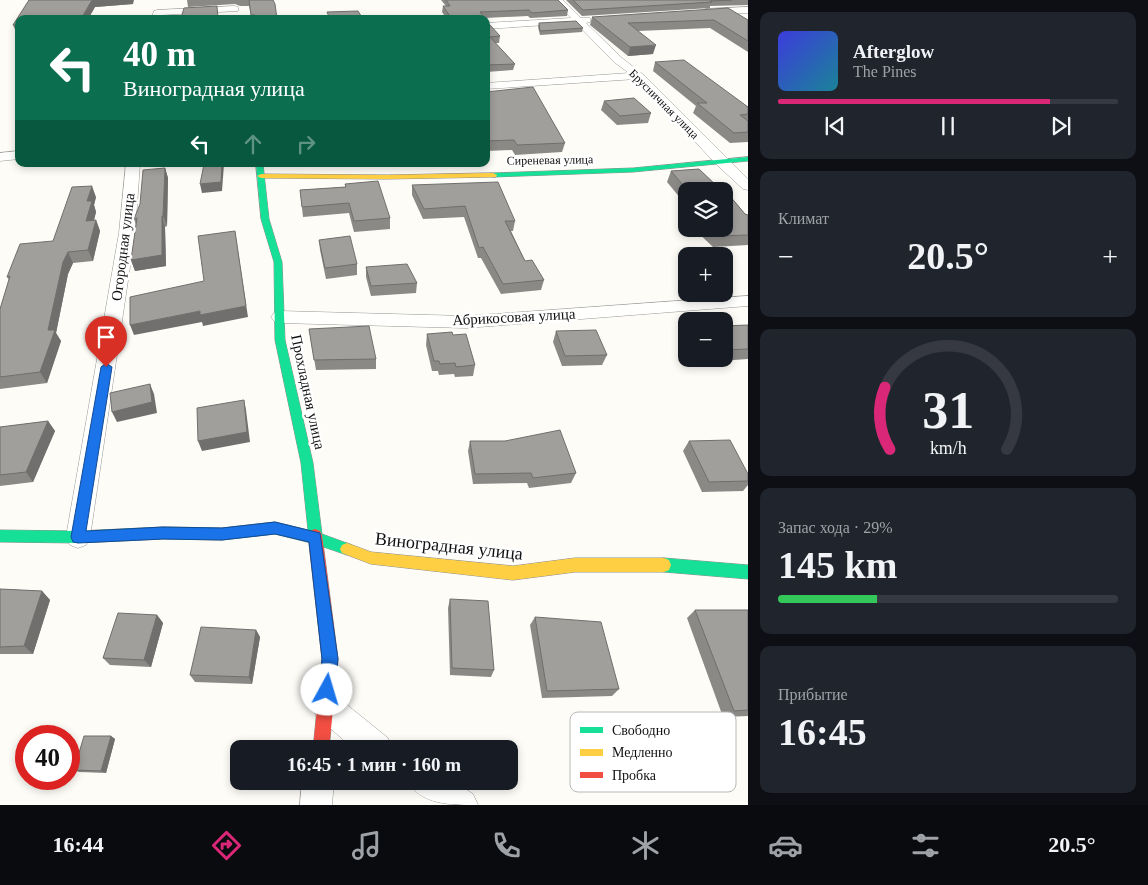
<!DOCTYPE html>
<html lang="ru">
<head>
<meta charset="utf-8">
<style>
	:root { --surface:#171b24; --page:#20242c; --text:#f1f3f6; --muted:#9ea1a6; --line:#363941; --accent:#db2777 }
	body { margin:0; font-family:Georgia,serif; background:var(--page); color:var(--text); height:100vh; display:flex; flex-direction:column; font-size:19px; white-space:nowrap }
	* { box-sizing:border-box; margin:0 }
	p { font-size:16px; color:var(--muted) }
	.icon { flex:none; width:28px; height:28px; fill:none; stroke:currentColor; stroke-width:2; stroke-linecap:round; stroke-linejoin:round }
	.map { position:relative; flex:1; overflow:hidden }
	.panel { display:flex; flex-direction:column; gap:12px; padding:12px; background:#0d0f14; width:400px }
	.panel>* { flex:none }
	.guide { position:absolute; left:15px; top:15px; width:475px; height:152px; border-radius:10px; box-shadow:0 2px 8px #0003; background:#0b6e4f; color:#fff; overflow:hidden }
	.fabs { position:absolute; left:678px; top:182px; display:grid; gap:10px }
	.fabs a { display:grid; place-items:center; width:55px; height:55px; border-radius:10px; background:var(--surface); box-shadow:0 2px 8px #0003; font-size:25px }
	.speed { position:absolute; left:15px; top:725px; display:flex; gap:10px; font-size:25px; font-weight:700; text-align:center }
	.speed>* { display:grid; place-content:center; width:65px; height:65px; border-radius:50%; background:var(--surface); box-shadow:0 2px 8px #0003; line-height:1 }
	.speed .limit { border:8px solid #d22; background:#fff; color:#111 }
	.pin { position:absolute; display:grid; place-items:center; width:42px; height:42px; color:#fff; margin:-51px -21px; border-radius:50% 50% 50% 0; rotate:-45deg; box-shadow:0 0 5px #0007 }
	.pin .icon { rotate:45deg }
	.me { position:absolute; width:55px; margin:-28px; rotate:6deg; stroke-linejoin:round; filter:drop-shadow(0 0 4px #0008) }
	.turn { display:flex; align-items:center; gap:18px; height:105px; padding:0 25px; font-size:22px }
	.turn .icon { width:65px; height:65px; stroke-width:2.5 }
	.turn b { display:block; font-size:35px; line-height:42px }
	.lanes { display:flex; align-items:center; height:48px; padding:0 25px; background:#0003; justify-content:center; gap:25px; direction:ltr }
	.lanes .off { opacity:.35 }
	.big { font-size:38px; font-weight:600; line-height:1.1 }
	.panel .widget { flex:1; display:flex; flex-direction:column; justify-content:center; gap:8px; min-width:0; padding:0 18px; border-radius:10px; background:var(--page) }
	.panel .dial { align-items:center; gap:0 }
	.dial svg { height:130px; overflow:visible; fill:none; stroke:var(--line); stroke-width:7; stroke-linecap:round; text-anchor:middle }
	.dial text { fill:var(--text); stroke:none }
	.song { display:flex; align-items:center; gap:15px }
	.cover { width:60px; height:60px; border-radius:8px; background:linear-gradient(135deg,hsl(240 70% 55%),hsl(190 70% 35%)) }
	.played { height:5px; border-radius:2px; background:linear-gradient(90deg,var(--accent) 80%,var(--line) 80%) }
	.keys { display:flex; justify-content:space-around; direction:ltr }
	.heat { display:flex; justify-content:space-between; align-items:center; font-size:28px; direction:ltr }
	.charge { height:8px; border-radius:4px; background:linear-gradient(90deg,#34c759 29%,var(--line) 0) }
	.trip { position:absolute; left:230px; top:740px; width:288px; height:50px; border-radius:10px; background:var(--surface); box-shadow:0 2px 8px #0003; font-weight:600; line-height:50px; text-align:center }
	.menu { display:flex; height:80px; justify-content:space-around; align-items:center; background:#090b0e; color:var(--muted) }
	.menu .icon { width:35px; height:35px }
	.menu .selected { color:var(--accent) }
	.menu b { font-size:22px; color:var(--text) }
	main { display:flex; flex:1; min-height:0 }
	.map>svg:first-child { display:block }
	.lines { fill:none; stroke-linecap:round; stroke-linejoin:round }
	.street-casing { stroke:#979795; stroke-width:1 }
	.fast-casing { stroke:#8e8d8b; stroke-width:1 }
	.slow-casing { stroke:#8e8d8b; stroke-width:1 }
	.jam-casing { stroke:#8e8d8b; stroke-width:1 }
	.street { fill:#fffffe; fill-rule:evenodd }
	.fast { fill:#16e098; fill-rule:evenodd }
	.slow { fill:#ffcf43; fill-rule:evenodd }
	.jam { fill:#f24e42; fill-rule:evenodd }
	.wall { fill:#8a8986 }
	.shaded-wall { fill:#716f6d }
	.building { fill:#a19f9c; stroke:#716f6d }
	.route { fill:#1a73e8; stroke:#114b97 }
	.labels { text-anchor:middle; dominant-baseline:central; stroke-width:5; stroke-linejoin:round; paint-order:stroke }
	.far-street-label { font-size:12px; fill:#111; stroke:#fff }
	.street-label { font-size:15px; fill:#111; stroke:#fff }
	.near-street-label { font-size:18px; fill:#111; stroke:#fff }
	.key { fill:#fff; stroke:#b8b8b8; stroke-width:1 }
	.key-label { font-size:14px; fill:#111 }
</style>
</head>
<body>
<main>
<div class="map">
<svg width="748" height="805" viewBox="0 0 748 805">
	<rect width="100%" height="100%" fill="#fdfcf7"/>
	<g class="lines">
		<defs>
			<path id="street" d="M554 0H563L581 18H590V22L586 23 622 58 645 76 748 179V190L743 189 717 165 636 79 486 89V83L629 73 614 62 576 23 486 29V23L571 18Z
				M235 6 238 7V11L161 15 159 19H151L154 11 157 10Z
				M748 7V13L705 15 701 12 705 9Z
				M19 151V159L0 161V153Z
				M126 164H140L135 233 90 537 86 545 78 548 70 545 66 537 119 233Z
				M748 296V306L466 328 280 323 274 321 271 317 274 313 280 311 466 316Z
				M326 692 336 696 388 738 392 749H354L316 716 312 706 316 696Z
				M302 781H334L332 805H300Z
				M408 781H453L473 794 478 805C451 805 420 805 408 781Z"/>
			<path id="fast" d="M748 157V161L633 172 493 177 489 175 493 173 633 168Z
				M256 164H263L269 219 282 262 285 340 313 463 322 534 352 545 354 549 352 553 347 555 315 544 275 534 222 540 163 539 78 543 0 542V530L78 531 163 527 222 528 275 522 308 530 301 463 275 340 274 262 261 219Z
				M664 558 748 565V579L664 572 659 570 657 565 659 560Z"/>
			<path id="slow" d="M493 173 497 175 496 177 387 179 261 178 257 176 261 174 387 175Z
				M347 543 371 552 513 566 575 558H664L669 560 671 565 669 570 664 572H575L513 580 371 564 342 553 340 549 342 545Z"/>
			<path id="jam" d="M315 529 320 531 322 535 338 659 329 749H313L322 659 308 535 310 531Z"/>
		</defs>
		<use href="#street" class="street-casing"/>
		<use href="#fast" class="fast-casing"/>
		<use href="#slow" class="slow-casing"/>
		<use href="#jam" class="jam-casing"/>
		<use href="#street" class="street"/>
		<use href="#fast" class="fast"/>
		<use href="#slow" class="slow"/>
		<use href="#jam" class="jam"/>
	</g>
	<path class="wall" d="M29 0 133 4 95 7 88 19H19V32H16L13 25Z
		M187 0H273L277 19H252L249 6H240L235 4 188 7Z
		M441 0H558L568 10 567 16 530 18 528 16 485 18V19H447L442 12 443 6H446Z
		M566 0H748V5L710 6V8L582 16Z
		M592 17 748 20V52L710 28 638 31 653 54 628 56 590 25Z
		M539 23 583 28 582 32 540 35 538 27Z
		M486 24 500 36 499 43H495L515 64 513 70 486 72Z
		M655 62 748 107V142L730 143 693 113 696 106 653 71Z
		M486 92 565 143 562 152 515 155 512 150 486 151Z
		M604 101 651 113 648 123 617 125 601 110Z
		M165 168 168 178 167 226 165 227 166 266 135 271 131 260 136 225 134 219Z
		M699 169 720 189H724L745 214 748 215V245L713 247 694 229H724V191H686V205L667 182 671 171Z
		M345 184 390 218V229L354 232 349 213 303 217 300 190 345 187Z
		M412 185 515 221 513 231H511L525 261 544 280 541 290 501 294 481 258H478L464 217 423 219 412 195Z
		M96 197 94 205 96 212 94 220H96L100 231 93 261 73 263 68 274 56 333 61 341 47 383 0 389V309L9 280 7 277 53 241Z
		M319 240 357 264V275L326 279 320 250Z
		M366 267 417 283 416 293 371 296 366 277Z
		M748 325V359L719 361 717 359H724V326Z
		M309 329 376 359V369L316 370Z
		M556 331 607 355 602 365 562 366 553 342Z
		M427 334 453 335 475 365 473 376 455 377 454 374 439 375 438 371H432L426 345Z
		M48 421 55 431 33 482 0 486V427Z
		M470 441 576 473 571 483 529 488 527 483 473 484 468 451Z
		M689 441 748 474V485L743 491 702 492 683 451Z
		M0 589 42 591 50 600 33 654H0Z
		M450 599 494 670 491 677 450 675 448 608Z
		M695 610H748V716L723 717 687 618Z
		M157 615 163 623 151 667 110 665 103 658Z
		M535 617 619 689 612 696 542 698 530 625Z
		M256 630 260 637 252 684 195 682 190 675Z
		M111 736 115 739 106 773 79 772 74 770Z"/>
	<path class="shaded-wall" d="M92 0H134L133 4 95 7 88 19H81Z
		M251 15H255V19H252Z
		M656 45 653 54 628 56 630 47Z
		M222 164H224L222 191 202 193 200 184Z
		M165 168 168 178 167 226 163 216Z
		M92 186 96 197 94 205 96 212 91 232 86 221 87 201Z
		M162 216 165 227 166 266 135 271 131 260Z
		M96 220 100 231 93 261 88 250Z
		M235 231 248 317 203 326 202 322 134 335 130 325 200 311Z
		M68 252 73 263 68 274 56 333 61 341 47 383 40 372 48 330 63 262Z
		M150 384 154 394 157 413 117 422 112 412Z
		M244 400 246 410 250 442 202 451 198 441Z
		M48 421 55 431 33 482 26 472Z
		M42 591 50 600 33 654 24 646Z
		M157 615 163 623 151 667 144 660Z
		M256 630 260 637 252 684 249 677Z
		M111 736 115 739 106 773 101 771Z"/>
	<path class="building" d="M29 0H92L81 19H19V25H13Z
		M249 0H273L275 4 277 19H256L255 15H251Z
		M446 0H558L568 10 532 13 529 10 480 12 485 19H452L443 6H450Z
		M573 0H732L710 1 712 2 583 10Z
		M217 6 218 19 181 18 184 8Z
		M728 8 748 20V41L714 20 628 23 656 45 630 47 592 17Z
		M358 11 363 19H330L327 12Z
		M576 21 583 28 540 31 539 23Z
		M486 24 490 25 500 36 490 37 515 64 486 65Z
		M684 60 748 107V114L740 115 748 121V132L734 133 697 103H707L655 62Z
		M533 87 565 143 517 145 514 140 486 141V92Z
		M634 98 651 113 620 116 604 101Z
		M204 164H222L221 182 200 184Z
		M165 168 163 216H162V255L131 260 137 218 134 219 140 204 143 170Z
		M699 169 720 189H724L745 214 748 215V235L718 236 710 229H724V191H688L671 171Z
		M378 181 390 218 354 221 349 203 302 207 300 190 346 187 345 184Z
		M498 182 515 221H505L525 261 532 260 544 280 503 284 483 247 479 248 465 206 424 209 412 185Z
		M92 186 87 201H92L86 221 96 220 88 250 68 252 63 262 48 330H55L40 372 0 377V309L10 276 7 277 20 244 53 241 72 187Z
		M235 231 246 306 200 315V311L130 325V297L204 281 198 236Z
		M350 236 357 264 325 268 319 240Z
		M407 264 417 283 371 286 366 267Z
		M748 325V349L725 350 724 348V326Z
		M369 326 376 359 314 360 309 329Z
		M596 330 607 355 565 356 556 331Z
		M452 332 453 335 466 334 475 365 456 367 455 363 440 364 439 361H434L427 334Z
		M150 384 152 402 112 412 110 393Z
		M244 400 247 432 198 441 197 408Z
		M48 421 26 472 0 475V427Z
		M560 430 576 473 533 478 531 473 475 474 470 441H505Z
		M730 440 748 474V481L709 482 689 441Z
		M0 589 42 591 24 646 0 647Z
		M450 599 488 601 494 670 452 668Z
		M695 610H748V710L734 711Z
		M118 613 157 615 144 660 103 658Z
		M535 617 601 622 619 689 547 691Z
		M201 627 256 630 249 677 190 675Z
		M84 736H111L101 771 74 770Z"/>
	<path class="route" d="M106 363 112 367 86 531 163 527 222 528 275 522 320 533 338 659 335 690 333 696 327 699 321 696 319 690 322 659 309 542 275 534 222 540 163 539 78 543 73 542 71 537 101 367Z"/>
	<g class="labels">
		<g class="far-street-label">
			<text transform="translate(664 104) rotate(45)">Брусничная улица</text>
			<text transform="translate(550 160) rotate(-1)">Сиреневая улица</text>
		</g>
		<g class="street-label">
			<text transform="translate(123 247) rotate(-83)">Огородная улица</text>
			<text transform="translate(514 317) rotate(-3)">Абрикосовая улица</text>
			<text transform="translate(308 392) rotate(78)">Прохладная улица</text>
		</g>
		<g class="near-street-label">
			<text transform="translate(449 546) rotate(6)">Виноградная улица</text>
		</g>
	</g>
	<rect x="570" y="712" width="166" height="80" rx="8" class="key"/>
	<rect x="580" y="727" width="23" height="6" fill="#16e098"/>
	<rect x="580" y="749" width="23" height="7" fill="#ffcf43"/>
	<rect x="580" y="772" width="23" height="6" fill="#f24e42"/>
	<g class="key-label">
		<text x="612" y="735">Свободно</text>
		<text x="612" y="757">Медленно</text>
		<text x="612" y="780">Пробка</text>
	</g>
</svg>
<div class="fabs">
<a><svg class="icon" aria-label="layers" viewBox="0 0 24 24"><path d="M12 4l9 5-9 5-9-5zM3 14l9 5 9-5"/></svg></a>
<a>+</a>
<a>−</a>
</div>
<div class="speed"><div class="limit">40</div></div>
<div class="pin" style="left:106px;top:367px;background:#d93025"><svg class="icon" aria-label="arrive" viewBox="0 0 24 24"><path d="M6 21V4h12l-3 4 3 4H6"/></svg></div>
<svg class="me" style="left:327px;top:690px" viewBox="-20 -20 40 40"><circle r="19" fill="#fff"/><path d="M0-13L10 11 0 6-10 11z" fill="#1a73e8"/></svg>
<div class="trip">16:45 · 1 мин · 160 m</div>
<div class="guide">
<div class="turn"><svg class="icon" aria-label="left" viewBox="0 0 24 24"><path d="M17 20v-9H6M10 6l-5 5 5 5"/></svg><div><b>40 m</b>Виноградная улица</div></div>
<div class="lanes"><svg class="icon" aria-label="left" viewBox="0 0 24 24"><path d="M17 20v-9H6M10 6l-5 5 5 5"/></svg><svg class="icon off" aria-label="ahead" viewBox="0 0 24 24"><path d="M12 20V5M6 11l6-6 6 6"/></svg><svg class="icon off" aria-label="right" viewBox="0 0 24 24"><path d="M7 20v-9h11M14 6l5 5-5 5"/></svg></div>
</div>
</div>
<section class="panel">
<div class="widget">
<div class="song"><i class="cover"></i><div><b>Afterglow</b><p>The Pines</p></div></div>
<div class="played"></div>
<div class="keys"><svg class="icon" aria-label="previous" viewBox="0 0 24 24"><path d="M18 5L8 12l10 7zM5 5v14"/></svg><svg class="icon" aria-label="pause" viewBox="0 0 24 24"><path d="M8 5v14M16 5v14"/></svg><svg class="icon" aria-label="next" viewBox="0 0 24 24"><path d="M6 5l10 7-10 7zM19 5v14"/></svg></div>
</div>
<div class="widget"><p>Климат</p>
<div class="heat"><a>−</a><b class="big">20.5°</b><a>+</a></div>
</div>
<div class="widget dial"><svg viewBox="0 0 100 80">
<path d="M14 69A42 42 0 1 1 86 69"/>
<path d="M14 69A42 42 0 0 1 11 31" stroke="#db2777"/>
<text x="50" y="56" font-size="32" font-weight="700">31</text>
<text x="50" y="72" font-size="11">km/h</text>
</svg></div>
<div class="widget"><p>Запас хода · 29%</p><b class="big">145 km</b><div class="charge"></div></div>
<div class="widget"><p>Прибытие</p><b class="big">16:45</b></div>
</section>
</main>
<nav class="menu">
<b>16:44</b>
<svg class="icon selected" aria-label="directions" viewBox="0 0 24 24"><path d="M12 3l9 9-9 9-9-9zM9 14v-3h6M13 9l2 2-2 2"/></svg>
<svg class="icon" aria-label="music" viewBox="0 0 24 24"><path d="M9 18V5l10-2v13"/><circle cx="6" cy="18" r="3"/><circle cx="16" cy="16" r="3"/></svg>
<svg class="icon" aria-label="phone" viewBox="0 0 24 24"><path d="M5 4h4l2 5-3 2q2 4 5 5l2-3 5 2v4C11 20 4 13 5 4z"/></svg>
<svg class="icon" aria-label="climate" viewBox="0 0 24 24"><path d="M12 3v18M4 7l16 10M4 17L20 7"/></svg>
<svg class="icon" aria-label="car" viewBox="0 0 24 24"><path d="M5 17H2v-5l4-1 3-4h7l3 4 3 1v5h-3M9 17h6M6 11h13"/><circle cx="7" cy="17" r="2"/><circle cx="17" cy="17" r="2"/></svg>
<svg class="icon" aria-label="filters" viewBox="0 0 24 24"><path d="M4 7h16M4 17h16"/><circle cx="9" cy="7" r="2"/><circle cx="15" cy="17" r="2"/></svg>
<b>20.5°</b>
</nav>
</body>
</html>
